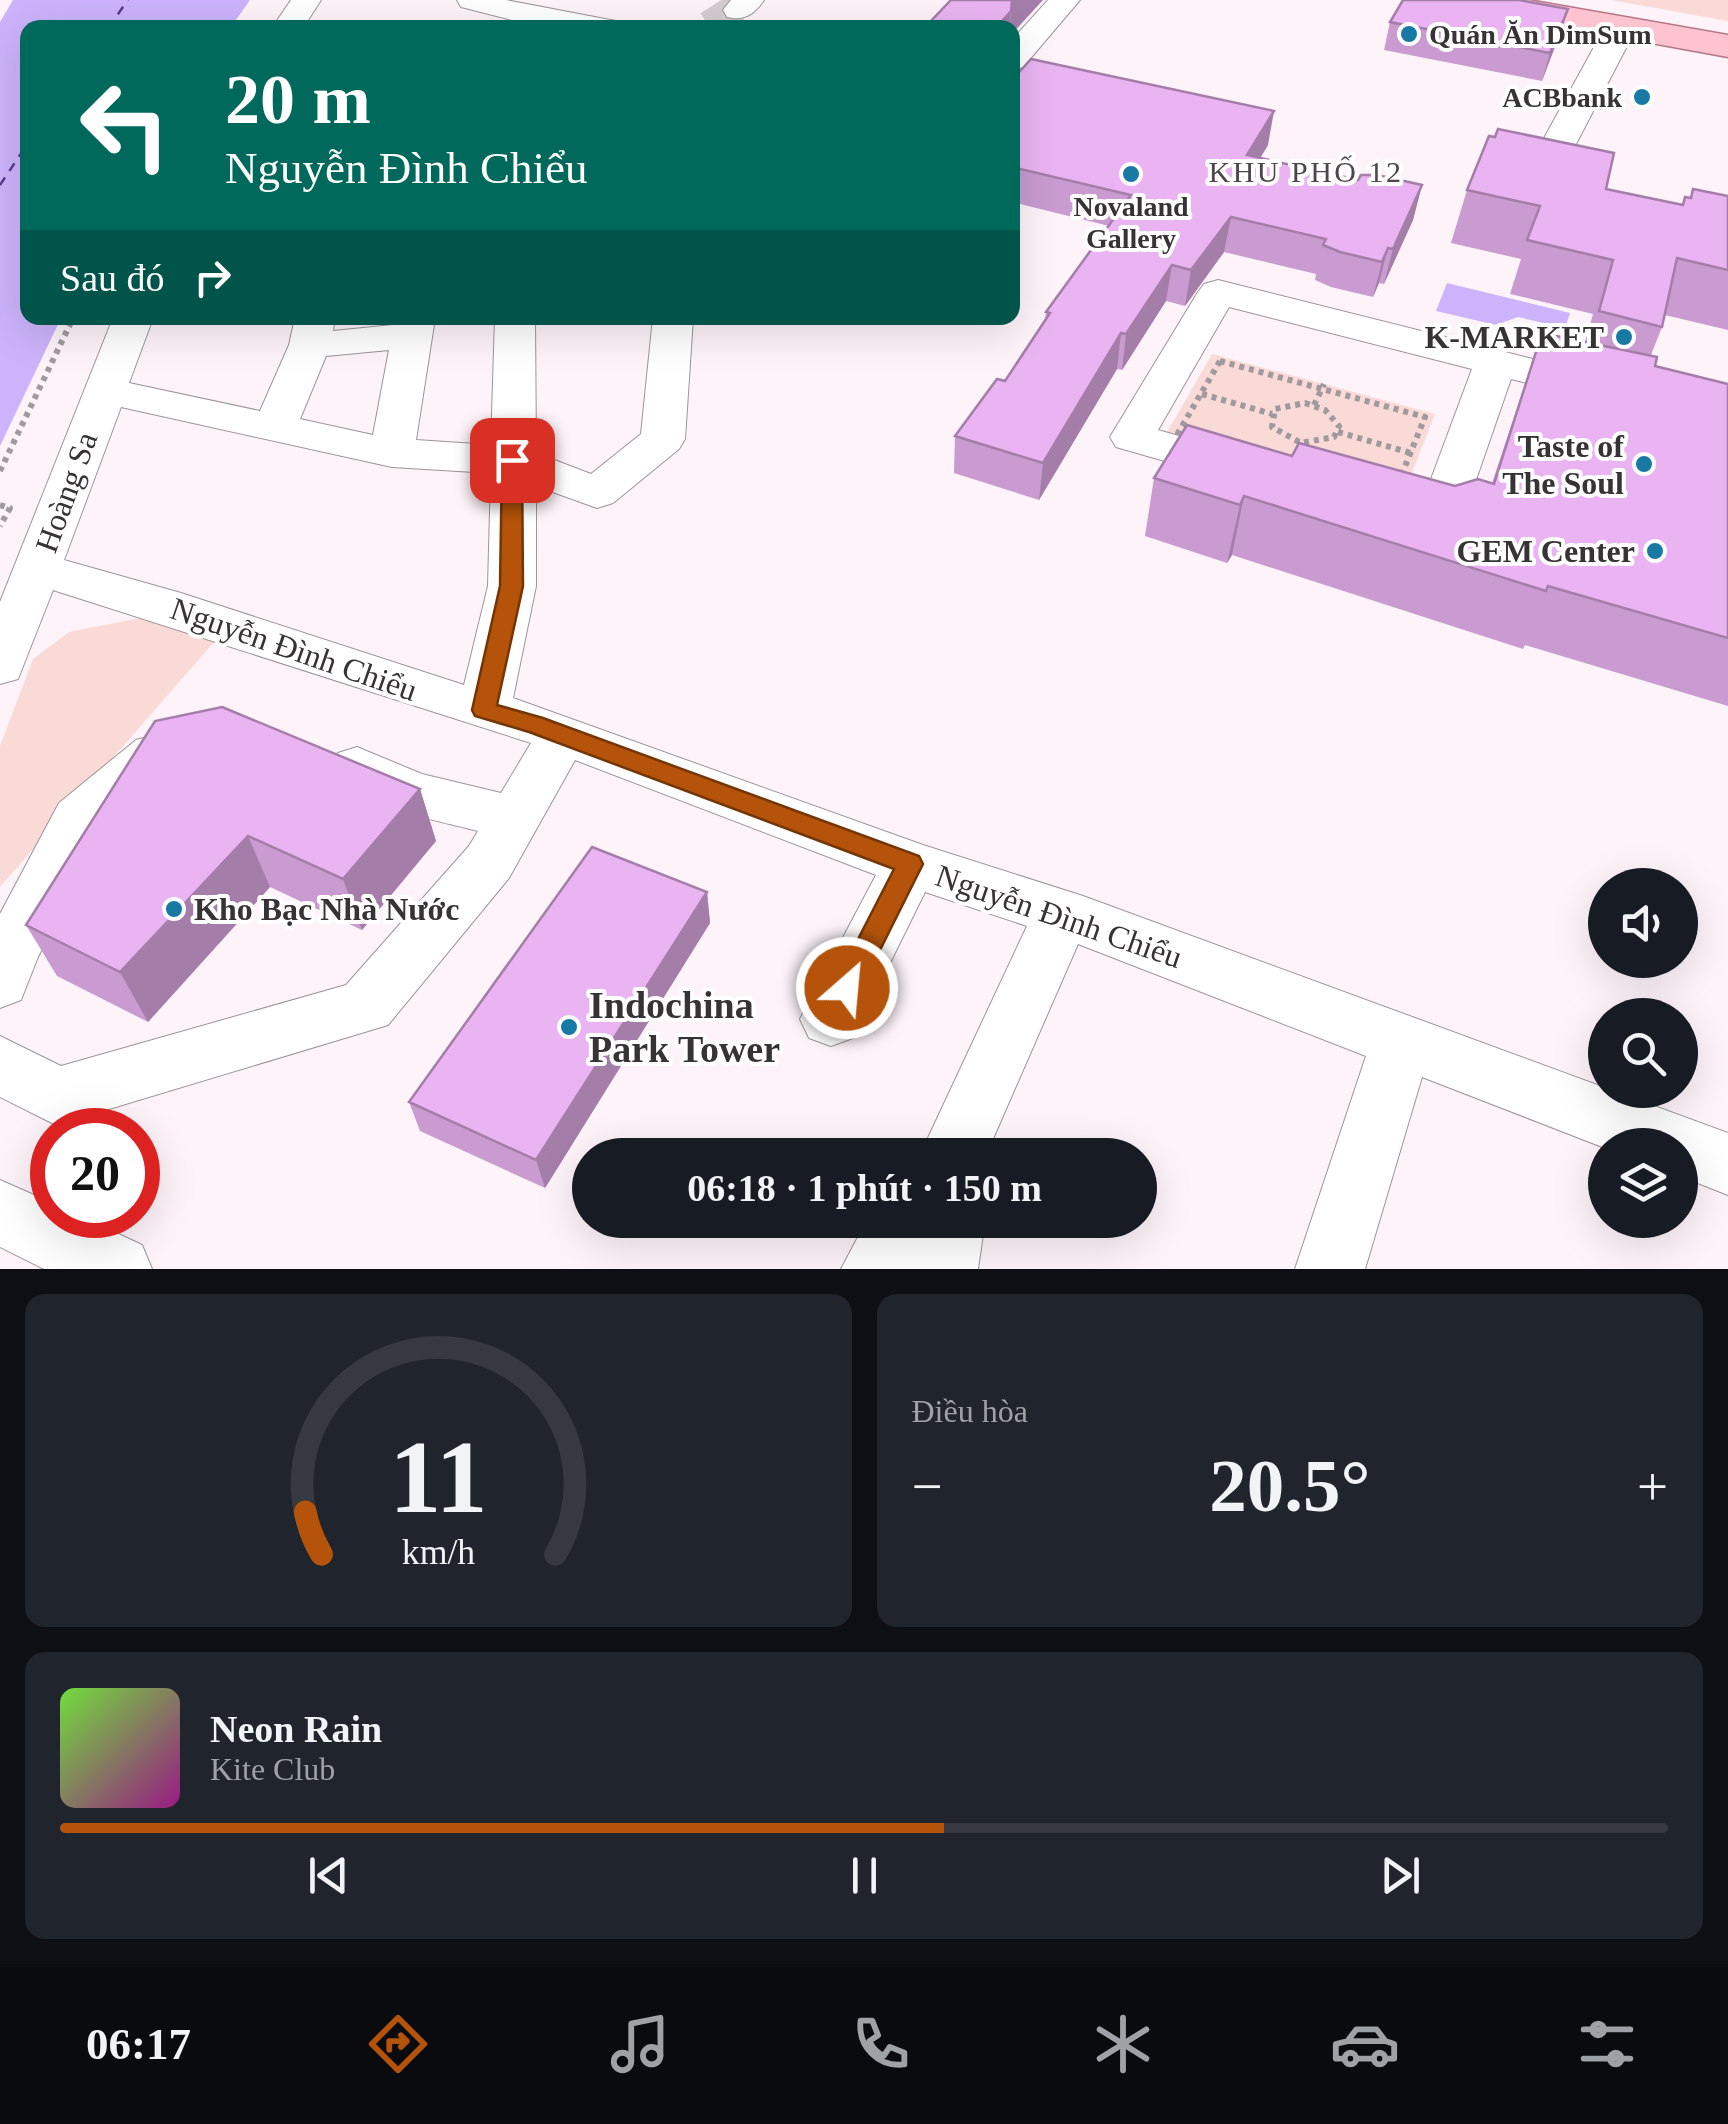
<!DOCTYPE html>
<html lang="vi">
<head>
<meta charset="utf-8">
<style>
	:root { --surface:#171b24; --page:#20242c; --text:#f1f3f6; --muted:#9ea1a6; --line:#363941; --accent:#b45309 }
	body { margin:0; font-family:Georgia,serif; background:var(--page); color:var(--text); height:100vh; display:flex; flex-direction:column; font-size:38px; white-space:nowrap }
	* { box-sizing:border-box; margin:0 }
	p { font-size:32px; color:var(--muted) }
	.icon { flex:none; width:55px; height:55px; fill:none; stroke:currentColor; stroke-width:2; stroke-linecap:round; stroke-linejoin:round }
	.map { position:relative; height:1269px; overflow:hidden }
	.drawer { display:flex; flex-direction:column; gap:25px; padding:25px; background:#0d0f14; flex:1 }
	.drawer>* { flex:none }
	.guide { position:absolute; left:20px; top:20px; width:1000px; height:305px; border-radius:20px; box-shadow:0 10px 40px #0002; background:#00695c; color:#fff; overflow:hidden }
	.buttons { position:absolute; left:1588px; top:868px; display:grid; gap:20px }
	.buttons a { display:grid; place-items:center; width:110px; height:110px; border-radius:50%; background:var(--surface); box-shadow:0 10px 40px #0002; font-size:50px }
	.speed { position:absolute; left:30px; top:1108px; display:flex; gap:20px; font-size:50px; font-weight:700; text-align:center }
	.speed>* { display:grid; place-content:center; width:130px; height:130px; border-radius:50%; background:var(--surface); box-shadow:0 10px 40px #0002; line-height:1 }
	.speed .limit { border:15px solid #d22; background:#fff; color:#111 }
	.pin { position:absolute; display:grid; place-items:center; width:85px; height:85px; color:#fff; margin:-42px; border-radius:20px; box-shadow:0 5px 15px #0006 }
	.me { position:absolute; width:110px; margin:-55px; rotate:27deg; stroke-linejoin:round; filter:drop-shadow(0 0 8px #0008) }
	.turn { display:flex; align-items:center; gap:35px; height:210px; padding:0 40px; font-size:45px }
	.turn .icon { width:130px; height:130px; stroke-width:2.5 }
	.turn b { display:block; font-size:70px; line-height:85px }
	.then { display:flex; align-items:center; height:95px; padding:0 40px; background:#0003; gap:20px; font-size:38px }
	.big { font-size:75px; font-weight:600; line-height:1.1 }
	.drawer .tile { flex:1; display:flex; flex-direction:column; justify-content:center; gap:15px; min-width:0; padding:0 35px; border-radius:20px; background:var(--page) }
	.drawer .dial { align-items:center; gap:0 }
	.dial svg { height:260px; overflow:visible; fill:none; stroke:var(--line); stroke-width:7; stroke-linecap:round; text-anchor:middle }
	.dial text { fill:var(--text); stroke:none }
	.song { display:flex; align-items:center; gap:30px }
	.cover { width:120px; height:120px; border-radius:15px; background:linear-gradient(135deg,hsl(100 70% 55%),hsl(310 70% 35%)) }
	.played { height:10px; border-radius:5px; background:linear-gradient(90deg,var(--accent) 55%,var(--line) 55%) }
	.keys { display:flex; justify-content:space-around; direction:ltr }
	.heat { display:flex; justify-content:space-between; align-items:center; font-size:55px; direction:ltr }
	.drawer .tiles { flex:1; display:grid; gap:25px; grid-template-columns:1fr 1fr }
	.tile:last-child { grid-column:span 2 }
	.trip { position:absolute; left:572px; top:1138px; width:585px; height:100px; border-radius:50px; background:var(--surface); box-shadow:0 10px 40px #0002; font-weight:600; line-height:100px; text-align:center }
	.tabs { display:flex; height:160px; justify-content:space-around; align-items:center; background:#090b0e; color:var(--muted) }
	.tabs .icon { width:70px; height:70px }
	.tabs .current { color:var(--accent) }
	.tabs b { font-size:45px; color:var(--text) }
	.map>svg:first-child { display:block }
	.green { fill:#f9dad6 }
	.water { fill:#ccb3fb }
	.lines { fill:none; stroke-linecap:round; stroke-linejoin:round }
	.ferry { stroke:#5d3a8d; stroke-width:2.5; stroke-dasharray:9 8; stroke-linecap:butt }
	.minor-tunnel { stroke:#d5cdd2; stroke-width:35; stroke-dasharray:35 18; stroke-linecap:butt }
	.minor-casing { stroke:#9d9499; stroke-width:2 }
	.major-casing { stroke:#b67785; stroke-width:3 }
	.path { stroke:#a0999e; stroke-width:6; stroke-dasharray:5 5; stroke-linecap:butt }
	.minor { fill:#fff; fill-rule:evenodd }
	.major { fill:#fdc3d0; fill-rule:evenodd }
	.wall { fill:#c99bd0 }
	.shaded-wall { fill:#a47ea9 }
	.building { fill:#eab4f2; stroke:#a47ea9; stroke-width:2.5 }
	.route { fill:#b45309; stroke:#753606; stroke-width:2.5 }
	.poi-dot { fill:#1879a5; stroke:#fff; stroke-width:4 }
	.labels { text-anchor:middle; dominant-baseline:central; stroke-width:8; stroke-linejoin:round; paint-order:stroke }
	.far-poi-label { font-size:28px; font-weight:bold; fill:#363335; stroke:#fff; text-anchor:start }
	.far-neighbourhood-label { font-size:30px; letter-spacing:2.5px; fill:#4d4549; stroke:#fff }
	.poi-label { font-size:32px; font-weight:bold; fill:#363335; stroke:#fff; text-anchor:end }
	.street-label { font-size:32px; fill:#363335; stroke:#fff }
	.near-poi-label { font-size:38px; font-weight:bold; fill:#363335; stroke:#fff; text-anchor:start }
</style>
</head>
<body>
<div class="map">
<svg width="1728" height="1269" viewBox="0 0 1728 1269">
	<rect width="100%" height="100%" fill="#fdf3f9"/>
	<path class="green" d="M1611 0H1728V21Z
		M1212 354 1435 414 1400 503 1165 436Z
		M151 616 214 642 0 887V746L33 659 69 632Z"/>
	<path class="water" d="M13 0H250L231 27 28 28V318H61L0 446V22Z
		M1447 283 1570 313 1565 328 1518 317 1496 325 1436 311Z"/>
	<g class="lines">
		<path class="ferry" d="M108 28 128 0
			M0 185 28 143"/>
		<path class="minor-tunnel" d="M710 28 738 10"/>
		<defs>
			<path id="minor" d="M291 0H321L303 28H272Z
				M457 0H506L605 19 616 21 620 28H544L461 7Z
				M731 0H764C754 15 744 21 727 17L723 10Z
				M1048 0H1080L1023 67 1012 70V40Z
				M1621 18 1632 20 1637 27 1562 171 1557 179 1544 182 1531 179 1526 171 1605 27 1610 20Z
				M1218 280 1728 408V434L1511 379 1460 526 1454 537 1437 541 1395 529 1388 518 1395 507 1411 503 1421 506 1472 369 1229 307 1158 430 1254 458 1260 468 1254 478 1238 482 1116 447 1110 437 1198 292 1204 284Z
				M113 318H153L129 383 260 411 289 345 295 318H335L333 331 393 325 395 318H435L416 440 491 445 495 318H535L536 453 591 474 641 434 653 318H693L685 439 679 449 613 503 597 508 536 486V586L513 698 923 845 1083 896 1728 1133V1195L1680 1176V1145L1605 1148 1422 1077 1365 1269H1295L1366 1056 1078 944 986 1155H920L1027 926 925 892 853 1038 831 1046 809 1038 800 1019 876 875 575 760 509 878 388 1025 56 1125 0 1097V1036L61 1066 346 985 469 846 478 831C437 820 351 806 330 768L338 753 357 747 422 774 501 793 531 743 53 590 18 679 0 684V602ZM389 350 373 435 300 419 326 356ZM121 407 392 467 491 473 488 586 464 685 181 593 64 560Z
				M163 733 182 739 190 753 182 767 171 771 100 833 38 957 21 1000 0 1008V914L59 803 136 740Z
				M0 1180 52 1203V1215H78L142 1245 152 1269H44L0 1247Z
				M867 1220H985L978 1269H841Z"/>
			<path id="major" d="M1454 0H1528L1728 35V57L1471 10 1459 7Z"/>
		</defs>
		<use href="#minor" class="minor-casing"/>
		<use href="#major" class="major-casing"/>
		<path class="path" d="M1220 361 1425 417 1393 496 1178 433Z
			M1202 394 1272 414
			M1305 403 1325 410 1339 426 1334 437 1301 443 1272 427 1275 409Z
			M1314 405 1324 384
			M1338 432 1411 453
			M0 471 73 318
			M0 505 10 508 0 526"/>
		<use href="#minor" class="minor"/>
		<use href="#major" class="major"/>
	</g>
	<path class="wall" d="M1568 9 1559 36 1542 81 1384 50 1390 22Z
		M1012 80 1268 145 1260 158 1358 180 1422 185 1413 220 1384 284 1379 283 1373 297 1331 287 1315 280 1316 274 1224 252 1185 306 1166 301 1122 370 1117 369 1039 500 954 473 955 436 1005 381 1045 320 1046 312 1109 226 1012 202Z
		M1606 189 1682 205 1685 197 1690 198 1693 189 1728 196V330L1665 315 1662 327 1651 355 1655 366 1728 384V706L1525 645 1523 649 1232 555 1227 563 1145 536 1154 478 1292 456 1455 486 1492 483 1542 333 1585 342 1593 314 1510 294 1521 259 1451 243 1467 190Z
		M155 721 420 789 436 841 362 930 270 887 148 1022 57 976 26 925Z
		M707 892 710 923 545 1188 420 1131 409 1102Z"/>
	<path class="shaded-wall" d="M1012 0H1043L1012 34V28H1010Z
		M1568 9 1559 36 1542 81 1550 53Z
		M1011 11 1010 28H996Z
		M1274 111 1268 145 1241 190 1247 155Z
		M1422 185 1413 220 1384 284 1393 249Z
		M1231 217 1224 252 1185 306 1191 270Z
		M1388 248 1379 283 1373 297 1382 262Z
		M1172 265 1166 301 1122 370 1126 334Z
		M1121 333 1117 369 1039 500 1043 463Z
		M1244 496 1232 555 1227 563 1240 505Z
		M420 789 436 841 362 930 343 879Z
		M248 836 270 887 148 1022 120 972Z
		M707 892 710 923 545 1188 536 1160Z"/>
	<path class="building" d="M951 0H1012L1011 11 996 28H943L928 24Z
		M1403 0H1519L1568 9 1550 53 1390 22Z
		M1031 59 1274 111 1247 155 1358 180 1361 175H1377L1422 185 1393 249 1388 248 1382 262 1340 252 1323 245 1326 239 1231 217 1191 270 1172 265 1126 334 1121 333 1043 463 955 436 997 379 1005 381 1050 313 1046 312 1131 195 1012 167V80Z
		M1498 129 1614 153 1606 189 1683 205 1685 197 1691 198 1693 189 1728 196V270L1677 258 1662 327 1599 311 1613 260 1527 240 1540 206 1467 190 1489 136 1495 137Z
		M1542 333 1657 357 1655 366 1728 384V638L1548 586 1546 591 1244 496 1240 505 1154 478 1187 425 1292 456 1299 443 1455 486 1478 479 1494 484Z
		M222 707 420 789 343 879 248 836 120 972 26 925 155 721Z
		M592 847 707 892 536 1160 409 1102Z"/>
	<path class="route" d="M512 454 522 460 523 586 497 705 543 718 919 856 923 864 857 996 847 1000 837 996 833 988 894 869 529 732 475 716 472 710 500 586 502 460Z"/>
	<g class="poi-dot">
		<circle cx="1409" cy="34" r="10"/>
		<circle cx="1642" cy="97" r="10"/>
		<circle cx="1131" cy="174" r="10"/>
		<circle cx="1624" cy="337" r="10"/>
		<circle cx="1644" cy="464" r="10"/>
		<circle cx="1655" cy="551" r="10"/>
		<circle cx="174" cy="909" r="10"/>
		<circle cx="569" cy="1027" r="10"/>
	</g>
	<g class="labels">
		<g class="far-poi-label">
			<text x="1429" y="34">Quán Ăn DimSum</text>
			<text x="1622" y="97" text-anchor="end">ACBbank</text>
			<text x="1131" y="206" text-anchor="middle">Novaland<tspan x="1131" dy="32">Gallery</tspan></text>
		</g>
		<g class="far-neighbourhood-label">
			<text x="1306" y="171">KHU PHỐ 12</text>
		</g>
		<g class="poi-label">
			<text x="1604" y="337">K-MARKET</text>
			<text x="1624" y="446">Taste of<tspan x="1624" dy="37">The Soul</tspan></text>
			<text x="1635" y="551">GEM Center</text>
			<text x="194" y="909" text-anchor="start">Kho Bạc Nhà Nước</text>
		</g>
		<g class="street-label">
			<text transform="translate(66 492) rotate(-70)">Hoàng Sa</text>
			<text transform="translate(294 649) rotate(19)">Nguyễn Đình Chiểu</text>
			<text transform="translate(1059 916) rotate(19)">Nguyễn Đình Chiểu</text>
		</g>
		<g class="near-poi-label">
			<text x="589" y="1005">Indochina<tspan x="589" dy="44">Park Tower</tspan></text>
		</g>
	</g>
</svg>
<div class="buttons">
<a><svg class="icon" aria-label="sound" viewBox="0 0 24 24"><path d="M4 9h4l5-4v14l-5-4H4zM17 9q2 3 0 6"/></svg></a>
<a><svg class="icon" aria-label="search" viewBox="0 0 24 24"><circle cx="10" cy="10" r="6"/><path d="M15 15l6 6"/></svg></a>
<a><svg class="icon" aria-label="layers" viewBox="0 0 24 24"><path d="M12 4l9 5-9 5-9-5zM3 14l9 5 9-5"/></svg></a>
</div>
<div class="speed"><div class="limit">20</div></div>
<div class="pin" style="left:512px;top:460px;background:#d93025"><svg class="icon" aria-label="arrive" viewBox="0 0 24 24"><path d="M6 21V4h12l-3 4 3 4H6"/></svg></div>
<svg class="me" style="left:847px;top:988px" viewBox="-20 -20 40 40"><circle r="17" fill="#b45309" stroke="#fff" stroke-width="3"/><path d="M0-11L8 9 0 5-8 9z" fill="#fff"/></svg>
<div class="trip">06:18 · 1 phút · 150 m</div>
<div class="guide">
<div class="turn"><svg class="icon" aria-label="left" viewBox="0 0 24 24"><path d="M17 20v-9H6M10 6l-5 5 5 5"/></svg><div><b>20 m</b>Nguyễn Đình Chiểu</div></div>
<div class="then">Sau đó<svg class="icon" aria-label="right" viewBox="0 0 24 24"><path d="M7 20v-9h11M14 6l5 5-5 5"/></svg></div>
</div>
</div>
<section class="drawer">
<div class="tiles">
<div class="tile dial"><svg viewBox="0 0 100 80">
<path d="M14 69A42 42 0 1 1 86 69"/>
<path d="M14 69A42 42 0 0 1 9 56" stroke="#b45309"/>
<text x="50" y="56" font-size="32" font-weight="700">11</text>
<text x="50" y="72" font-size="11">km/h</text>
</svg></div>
<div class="tile"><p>Điều hòa</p>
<div class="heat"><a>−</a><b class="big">20.5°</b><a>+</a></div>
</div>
<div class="tile">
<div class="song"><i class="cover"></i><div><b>Neon Rain</b><p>Kite Club</p></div></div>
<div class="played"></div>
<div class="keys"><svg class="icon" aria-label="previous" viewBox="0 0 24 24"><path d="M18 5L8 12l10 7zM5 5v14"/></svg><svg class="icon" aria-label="pause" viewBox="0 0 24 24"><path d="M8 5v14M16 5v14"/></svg><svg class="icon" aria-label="next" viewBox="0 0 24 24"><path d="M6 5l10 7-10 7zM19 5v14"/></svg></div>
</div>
</div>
</section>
<nav class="tabs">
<b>06:17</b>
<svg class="icon current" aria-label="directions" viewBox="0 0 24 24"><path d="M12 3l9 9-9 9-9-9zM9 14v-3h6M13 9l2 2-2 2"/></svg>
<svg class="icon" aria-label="music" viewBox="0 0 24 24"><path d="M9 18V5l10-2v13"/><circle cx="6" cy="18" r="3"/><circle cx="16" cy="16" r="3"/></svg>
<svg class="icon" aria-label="phone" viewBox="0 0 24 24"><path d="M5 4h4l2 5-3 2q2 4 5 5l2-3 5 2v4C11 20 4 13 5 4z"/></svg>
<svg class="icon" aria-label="climate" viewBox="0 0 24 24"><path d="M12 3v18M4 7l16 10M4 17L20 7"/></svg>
<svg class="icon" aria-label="car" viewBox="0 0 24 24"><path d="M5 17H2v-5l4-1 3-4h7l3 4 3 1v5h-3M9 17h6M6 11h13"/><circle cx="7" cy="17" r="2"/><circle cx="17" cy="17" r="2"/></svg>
<svg class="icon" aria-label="filters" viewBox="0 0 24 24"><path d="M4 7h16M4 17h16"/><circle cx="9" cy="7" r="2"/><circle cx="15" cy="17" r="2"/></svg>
</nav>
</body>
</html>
